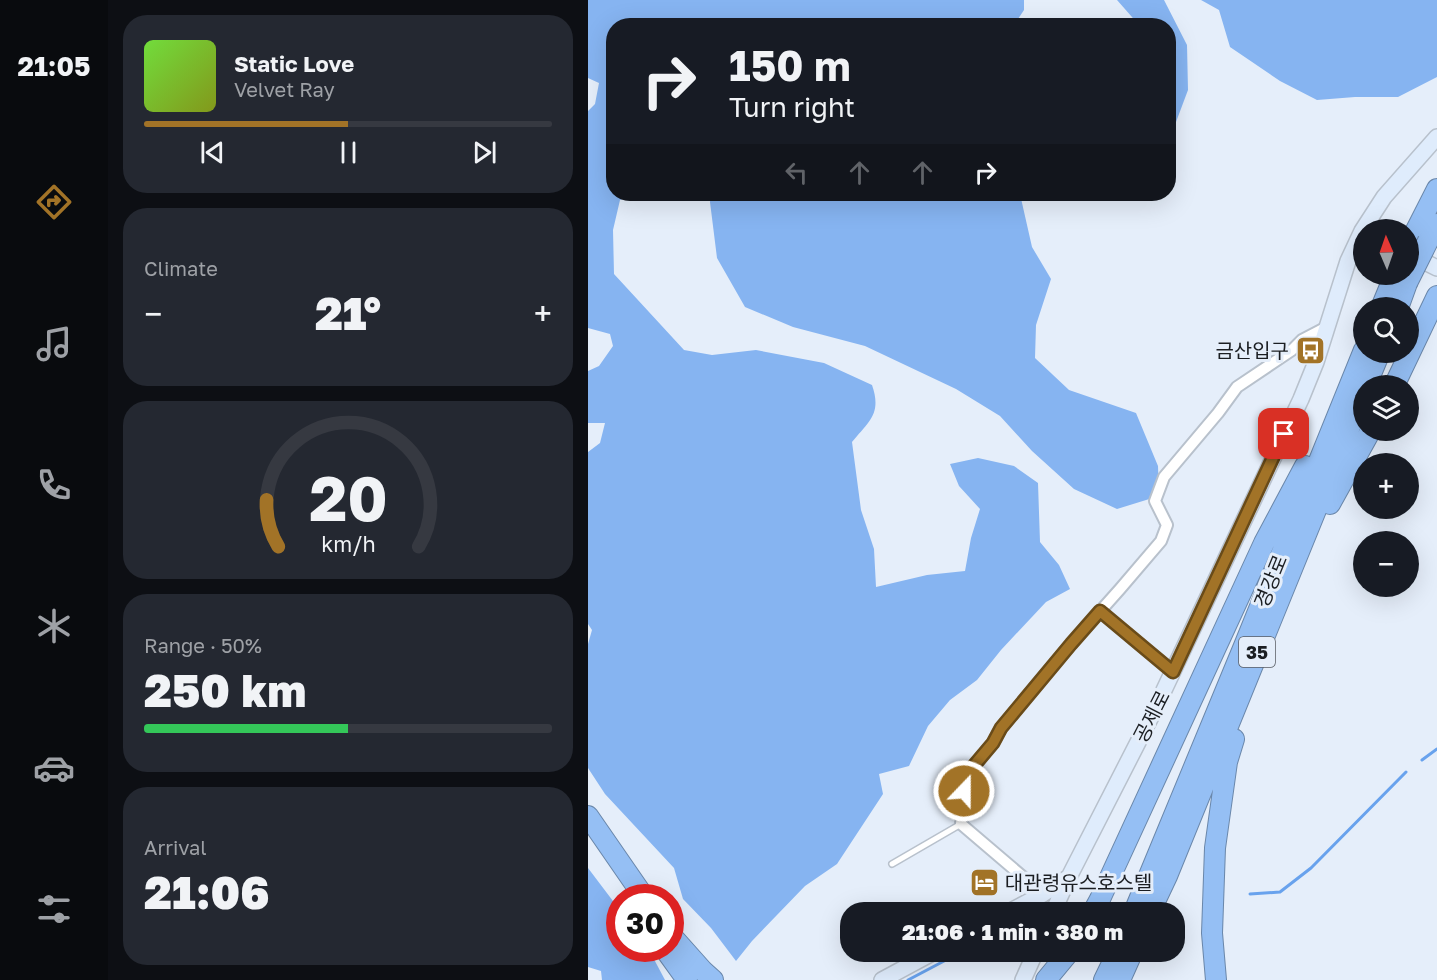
<!DOCTYPE html>
<html lang="en">
<head>
<meta charset="utf-8">
<style>
	:root { --surface:#171b24; --page:#242831; --text:#f1f3f6; --muted:#9ea1a6; --line:#363941; --accent:#a27327 }
	body { margin:0; font-family:"Golos Text","Noto Sans KR",sans-serif; background:var(--page); color:var(--text); height:100vh; display:flex; flex-direction:column; font-size:22px; white-space:nowrap }
	* { box-sizing:border-box; margin:0 }
	p { font-size:20px; color:var(--muted) }
	.icon { flex:none; width:33px; height:33px; fill:none; stroke:currentColor; stroke-width:2; stroke-linecap:round; stroke-linejoin:round }
	.map { position:relative; flex:1; overflow:hidden }
	.drawer { display:flex; flex-direction:column; gap:15px; padding:15px; background:#0d0f14; width:480px }
	.drawer>* { flex:none }
	.guide { position:absolute; left:18px; top:18px; width:570px; height:183px; border-radius:24px; box-shadow:0 6px 24px #0002; background:#171b24; color:var(--text); overflow:hidden }
	.needle { width:39px; rotate:358deg }
	.controls { position:absolute; left:765px; top:219px; display:grid; gap:12px }
	.controls a { display:grid; place-items:center; width:66px; height:66px; border-radius:50%; background:var(--surface); box-shadow:0 6px 24px #0002; font-size:30px }
	.speed { position:absolute; left:18px; top:884px; display:flex; gap:12px; font-size:30px; font-weight:700; text-align:center }
	.speed>* { display:grid; place-content:center; width:78px; height:78px; border-radius:50%; background:var(--surface); box-shadow:0 6px 24px #0002; line-height:1 }
	.speed .limit { border:9px solid #d22; background:#fff; color:#111 }
	.pin { position:absolute; display:grid; place-items:center; width:51px; height:51px; color:#fff; margin:-26px; border-radius:12px; box-shadow:0 3px 9px #0006 }
	.me { position:absolute; width:66px; margin:-33px; rotate:22deg; stroke-linejoin:round; filter:drop-shadow(0 0 4px #0008) }
	.turn { display:flex; align-items:center; gap:21px; height:126px; padding:0 24px; font-size:27px }
	.turn .icon { width:78px; height:78px; stroke-width:2.5 }
	.turn b { display:block; font-size:42px; line-height:51px }
	.lanes { display:flex; align-items:center; height:57px; padding:0 24px; background:#0003; justify-content:center; gap:30px; direction:ltr }
	.lanes .off { opacity:.35 }
	.big { font-size:45px; font-weight:800; line-height:1.1 }
	.drawer .widget { flex:1; display:flex; flex-direction:column; justify-content:center; gap:9px; min-width:0; padding:0 21px; border-radius:24px; background:var(--page) }
	.drawer .dial { align-items:center; gap:0 }
	.dial svg { height:156px; overflow:visible; fill:none; stroke:var(--line); stroke-width:7; stroke-linecap:round; text-anchor:middle }
	.dial text { fill:var(--text); stroke:none }
	.song { display:flex; align-items:center; gap:18px }
	.cover { width:72px; height:72px; border-radius:9px; background:linear-gradient(135deg,hsl(100 70% 55%),hsl(70 70% 35%)) }
	.played { height:6px; border-radius:3px; background:linear-gradient(90deg,var(--accent) 50%,var(--line) 50%) }
	.keys { display:flex; justify-content:space-around; direction:ltr }
	.heat { display:flex; justify-content:space-between; align-items:center; font-size:33px; direction:ltr }
	.charge { height:9px; border-radius:4px; background:linear-gradient(90deg,#34c759 50%,var(--line) 0) }
	.trip { position:absolute; left:252px; top:902px; width:345px; height:60px; border-radius:24px; background:var(--surface); box-shadow:0 6px 24px #0002; font-weight:800; line-height:60px; text-align:center }
	main { display:flex; flex:1; min-height:0 }
	.tabs { display:flex; flex-direction:column; width:108px; justify-content:space-around; align-items:center; background:#090b0e; color:var(--muted) }
	.tabs .icon { width:42px; height:42px }
	.tabs .selected { color:var(--accent) }
	.tabs b { font-size:27px; color:var(--text) }
	.map>svg:first-child { display:block }
	.forest { fill:#86b4f1 }
	.lines { fill:none; stroke-linecap:round; stroke-linejoin:round }
	.stream { stroke:#68a2ed; stroke-width:3 }
	.lane-casing { stroke:#b8c1cc; stroke-width:8 }
	.street-casing { stroke:#b8c1cc; stroke-width:14 }
	.secondary-casing { stroke:#b8c1cc; stroke-width:18 }
	.highway-casing { stroke:#6a87aa; stroke-width:22 }
	.lane { stroke:#fff; stroke-width:5 }
	.street { stroke:#fff; stroke-width:10 }
	.secondary { stroke:#dfecfc; stroke-width:15 }
	.highway { stroke:#95bff4; stroke-width:20 }
	.highway-bridge-casing { stroke:#6a87aa; stroke-width:22; stroke-linecap:butt }
	.highway-bridge { stroke:#95bff4; stroke-width:20 }
	.route-casing { stroke:#694b19; stroke-width:15 }
	.route { stroke:#a27327; stroke-width:10 }
	.labels { text-anchor:middle; dominant-baseline:central; stroke-width:6; stroke-linejoin:round; paint-order:stroke }
	.shield { fill:#e5eefa; stroke:#585c63; stroke-width:1.5 }
	.shield-label { font-size:18px; font-weight:bold; fill:#1b1e22 }
	.poi-label { font-size:20px; fill:#1b1e22; stroke:#e5eefa; text-anchor:end }
	.street-label { font-size:20px; fill:#1b1e22; stroke:#e5eefa }
</style>
</head>
<body>
<main>
<nav class="tabs">
<b>21:05</b>
<svg class="icon selected" aria-label="directions" viewBox="0 0 24 24"><path d="M12 3l9 9-9 9-9-9zM9 14v-3h6M13 9l2 2-2 2"/></svg>
<svg class="icon" aria-label="music" viewBox="0 0 24 24"><path d="M9 18V5l10-2v13"/><circle cx="6" cy="18" r="3"/><circle cx="16" cy="16" r="3"/></svg>
<svg class="icon" aria-label="phone" viewBox="0 0 24 24"><path d="M5 4h4l2 5-3 2q2 4 5 5l2-3 5 2v4C11 20 4 13 5 4z"/></svg>
<svg class="icon" aria-label="climate" viewBox="0 0 24 24"><path d="M12 3v18M4 7l16 10M4 17L20 7"/></svg>
<svg class="icon" aria-label="car" viewBox="0 0 24 24"><path d="M5 17H2v-5l4-1 3-4h7l3 4 3 1v5h-3M9 17h6M6 11h13"/><circle cx="7" cy="17" r="2"/><circle cx="17" cy="17" r="2"/></svg>
<svg class="icon" aria-label="filters" viewBox="0 0 24 24"><path d="M4 7h16M4 17h16"/><circle cx="9" cy="7" r="2"/><circle cx="15" cy="17" r="2"/></svg>
</nav>
<section class="drawer">
<div class="widget">
<div class="song"><i class="cover"></i><div><b>Static Love</b><p>Velvet Ray</p></div></div>
<div class="played"></div>
<div class="keys"><svg class="icon" aria-label="previous" viewBox="0 0 24 24"><path d="M18 5L8 12l10 7zM5 5v14"/></svg><svg class="icon" aria-label="pause" viewBox="0 0 24 24"><path d="M8 5v14M16 5v14"/></svg><svg class="icon" aria-label="next" viewBox="0 0 24 24"><path d="M6 5l10 7-10 7zM19 5v14"/></svg></div>
</div>
<div class="widget"><p>Climate</p>
<div class="heat"><a>−</a><b class="big">21°</b><a>+</a></div>
</div>
<div class="widget dial"><svg viewBox="0 0 100 80">
<path d="M14 69A42 42 0 1 1 86 69"/>
<path d="M14 69A42 42 0 0 1 8 45" stroke="#a27327"/>
<text x="50" y="56" font-size="32" font-weight="700">20</text>
<text x="50" y="72" font-size="11">km/h</text>
</svg></div>
<div class="widget"><p>Range · 50%</p><b class="big">250 km</b><div class="charge"></div></div>
<div class="widget"><p>Arrival</p><b class="big">21:06</b></div>
</section>
<div class="map">
<svg width="849" height="980" viewBox="0 0 849 980">
	<rect width="100%" height="100%" fill="#e5eefa"/>
	<path class="forest" d="M0 0H436V10L426 25H405L361 22 340 26H26V194H46L32 200 25 230 26 274 96 350 124 355 168 350 236 363 284 385C294 414 281 421 264 442L273 510 286 549 288 587 339 575 377 571 383 538 392 509 371 486 362 464 390 458 426 466 450 483 452 542 471 565 482 589 458 602 413 650 389 680 362 700 340 726 321 766 291 774 295 794 249 864 217 886 164 941 148 961 123 928 95 899 86 868 17 794 0 768V644L4 630 0 624V452L12 443 17 423H0V371L11 366 25 346 22 334 0 328V111L7 104 11 83 0 78Z
		M529 0H576L599 45 600 90 588 122H581L580 26 551 25Z
		M613 0H849V77L810 97H767L729 100 692 81 642 47 631 10Z
		M123 194H432L444 247 463 279 448 325 447 358 481 390 548 413 570 466 571 496 529 509 486 489 444 451 412 416 368 389 277 346 205 327 157 307 129 258 122 202Z
		M0 868 31 909 32 948H60L77 980H14L13 971 0 967Z"/>
	<g class="lines">
		<path class="stream" d="M834 760 849 749
			M662 894 692 892 723 868 818 772
			M450 912 458 908
			M320 980 375 951"/>
		<defs>
			<path id="lane" d="M304 864 373 824"/>
			<path id="street" d="M512 611 585 672
				M455 894 373 824 378 775 405 743 413 728 483 644 532 589 573 541 579 525 567 501 576 477 630 413 649 387 704 350 714 340 739 327"/>
			<path id="secondary" d="M823 255 849 268
				M421 912 455 894 481 877
				M465 912 481 877 569 705 713 399 728 362 760 261 774 231 796 197 849 137
				M294 980 348 951
				M435 980 448 951"/>
			<path id="highway" d="M840 241 849 224
				M820 246 849 189
				M793 308 807 274
				M810 308 819 283
				M778 386 792 352
				M806 386 849 296
				M742 504 783 430
				M0 816 56 897
				M505 912 512 899 676 543 717 466
				M546 912 656 646 776 350
				M562 912 579 876 776 392
				M82 934 115 971 125 980
				M76 948 99 980
				M458 980 482 951
				M516 980 530 951
				M532 980 545 951
				M628 980 624 933 627 848 639 762 646 739"/>
		</defs>
		<use href="#lane" class="lane-casing"/>
		<use href="#street" class="street-casing"/>
		<use href="#secondary" class="secondary-casing"/>
		<use href="#highway" class="highway-casing"/>
		<use href="#lane" class="lane"/>
		<use href="#street" class="street"/>
		<use href="#secondary" class="secondary"/>
		<use href="#highway" class="highway"/>
		<defs>
			<path id="highway-bridge" d="M819 283 840 241"/>
		</defs>
		<use href="#highway-bridge" class="highway-bridge-casing"/>
		<use href="#highway-bridge" class="highway-bridge"/>
	</g>
	<g class="lines">
		<defs>
			<path id="route" d="M376 791 378 775 405 743 413 728 483 644 512 611 585 672 696 434"/>
		</defs>
		<use href="#route" class="route-casing"/>
		<use href="#route" class="route"/>
	</g>
	<defs>
		<symbol id="bus-square" viewBox="-11 -11 22 22"><rect x="-9" y="-9" width="18" height="18" rx="4" fill="#a27327" stroke="#e5eefa"/><path d="M-5-6H5V4H4V6H2V4H-2V6H-4V4H-5ZM-3.5-4V0h7V-4ZM-3.5 1.2v1.5H-2V1.2ZM2 1.2v1.5H3.5V1.2Z" fill="#fff"/></symbol>
		<symbol id="hotel-square" viewBox="-11 -11 22 22"><rect x="-9" y="-9" width="18" height="18" rx="4" fill="#a27327" stroke="#e5eefa"/><path d="M-6-4.5h1.5V1H6V5H4.5V3h-9V5H-6ZM-4 0a1.8 1.8 0 1 1 3.6 0ZM.5 0V-2.5h3Q6-2.5 6 0Z" fill="#fff"/></symbol>
	</defs>
	<g fill-rule="evenodd">
		<use href="#bus-square" x="706" y="334" width="33" height="33"/>
		<use href="#hotel-square" x="380" y="866" width="33" height="33"/>
	</g>
	<g class="labels">
		<rect class="shield" x="651" y="637" width="36" height="30" rx="4.5"/>
		<g class="shield-label">
			<text x="669" y="652">35</text>
		</g>
		<g class="poi-label">
			<text x="701" y="350">금산입구</text>
			<text x="417" y="882" text-anchor="start">대관령유스호스텔</text>
		</g>
		<g class="street-label">
			<text transform="translate(682 581) rotate(-68)">경강로</text>
			<text transform="translate(563 716) rotate(-63)">공제로</text>
		</g>
	</g>
</svg>
<div class="controls">
<a><svg class="needle" viewBox="-14 -14 28 28"><path d="M0-13l5 13h-10z" fill="#e53935"/><path d="M0 13l5-13h-10z" fill="#9ea1a6"/></svg></a>
<a><svg class="icon" aria-label="search" viewBox="0 0 24 24"><circle cx="10" cy="10" r="6"/><path d="M15 15l6 6"/></svg></a>
<a><svg class="icon" aria-label="layers" viewBox="0 0 24 24"><path d="M12 4l9 5-9 5-9-5zM3 14l9 5 9-5"/></svg></a>
<a>+</a>
<a>−</a>
</div>
<div class="speed"><div class="limit">30</div></div>
<div class="pin" style="left:696px;top:434px;background:#d93025"><svg class="icon" aria-label="arrive" viewBox="0 0 24 24"><path d="M6 21V4h12l-3 4 3 4H6"/></svg></div>
<svg class="me" style="left:376px;top:791px" viewBox="-20 -20 40 40"><circle r="17" fill="#a27327" stroke="#fff" stroke-width="3"/><path d="M0-11L8 9 0 5-8 9z" fill="#fff"/></svg>
<div class="trip">21:06 · 1 min · 380 m</div>
<div class="guide">
<div class="turn"><svg class="icon" aria-label="right" viewBox="0 0 24 24"><path d="M7 20v-9h11M14 6l5 5-5 5"/></svg><div><b>150 m</b>Turn right</div></div>
<div class="lanes"><svg class="icon off" aria-label="left" viewBox="0 0 24 24"><path d="M17 20v-9H6M10 6l-5 5 5 5"/></svg><svg class="icon off" aria-label="ahead" viewBox="0 0 24 24"><path d="M12 20V5M6 11l6-6 6 6"/></svg><svg class="icon off" aria-label="ahead" viewBox="0 0 24 24"><path d="M12 20V5M6 11l6-6 6 6"/></svg><svg class="icon" aria-label="right" viewBox="0 0 24 24"><path d="M7 20v-9h11M14 6l5 5-5 5"/></svg></div>
</div>
</div>
</main>
</body>
</html>
